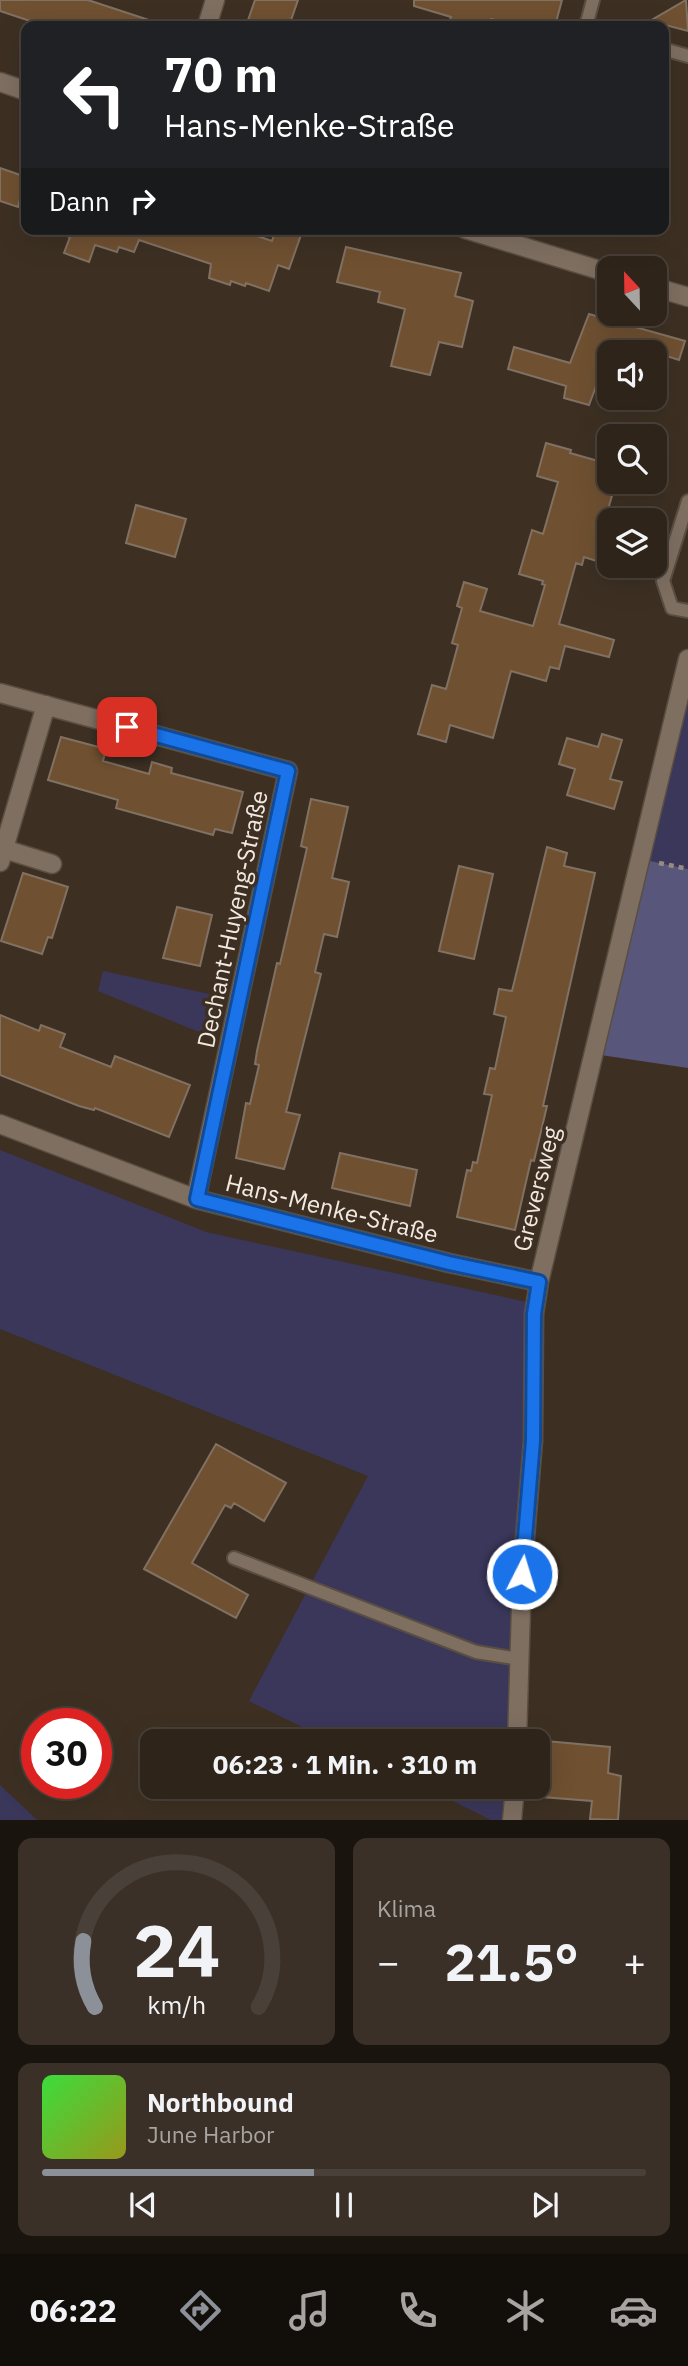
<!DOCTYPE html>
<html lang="de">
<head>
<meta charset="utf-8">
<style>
	:root { --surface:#2e241a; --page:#3a3027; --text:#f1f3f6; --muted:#a7a4a2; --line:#494139; --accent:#8c9099 }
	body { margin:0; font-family:"IBM Plex Sans",sans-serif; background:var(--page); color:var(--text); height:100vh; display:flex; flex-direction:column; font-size:26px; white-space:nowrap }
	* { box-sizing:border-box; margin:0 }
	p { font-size:23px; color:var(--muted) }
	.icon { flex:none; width:38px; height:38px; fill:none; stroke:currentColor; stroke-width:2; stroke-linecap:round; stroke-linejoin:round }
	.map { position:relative; height:1820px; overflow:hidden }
	.sheet { display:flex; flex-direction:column; gap:18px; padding:18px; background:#19140e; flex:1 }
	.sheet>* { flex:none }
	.hud { position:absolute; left:21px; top:21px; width:648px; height:214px; border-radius:14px; box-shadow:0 7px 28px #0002,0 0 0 2px var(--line); background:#202124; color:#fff; overflow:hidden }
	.needle { width:46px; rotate:338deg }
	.controls { position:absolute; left:597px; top:256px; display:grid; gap:14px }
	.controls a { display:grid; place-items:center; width:70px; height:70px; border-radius:14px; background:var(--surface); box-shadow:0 7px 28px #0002,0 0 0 2px var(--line); font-size:35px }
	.speed { position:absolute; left:21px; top:1708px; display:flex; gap:14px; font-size:35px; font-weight:700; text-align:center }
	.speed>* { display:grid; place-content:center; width:91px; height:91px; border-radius:50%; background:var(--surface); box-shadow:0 7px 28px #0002,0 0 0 2px var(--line); line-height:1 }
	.speed .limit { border:10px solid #d22; background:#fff; color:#111 }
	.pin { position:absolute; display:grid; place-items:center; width:60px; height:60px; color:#fff; margin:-30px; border-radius:14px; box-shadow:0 4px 10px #0006 }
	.me { position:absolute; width:77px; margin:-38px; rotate:5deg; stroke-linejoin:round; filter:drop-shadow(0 0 5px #0008) }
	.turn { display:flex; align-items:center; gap:24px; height:147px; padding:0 28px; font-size:32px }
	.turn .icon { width:91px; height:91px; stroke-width:2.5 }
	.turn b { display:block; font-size:49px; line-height:60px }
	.then { display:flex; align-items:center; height:66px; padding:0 28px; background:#0003; gap:14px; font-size:26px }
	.big { font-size:52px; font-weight:700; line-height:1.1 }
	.sheet .widget { flex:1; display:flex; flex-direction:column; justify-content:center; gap:10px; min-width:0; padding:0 24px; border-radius:14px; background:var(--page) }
	.sheet .dial { align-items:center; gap:0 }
	.dial svg { height:182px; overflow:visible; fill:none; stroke:var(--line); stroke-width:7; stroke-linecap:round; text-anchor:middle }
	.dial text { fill:var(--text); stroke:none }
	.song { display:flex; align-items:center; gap:21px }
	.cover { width:84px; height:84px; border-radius:10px; background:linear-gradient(135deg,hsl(120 70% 55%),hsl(60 70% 35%)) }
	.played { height:7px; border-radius:4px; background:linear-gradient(90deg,var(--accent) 45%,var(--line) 45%) }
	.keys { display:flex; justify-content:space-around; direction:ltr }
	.heat { display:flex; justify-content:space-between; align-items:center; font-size:38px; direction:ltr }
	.sheet .tiles { flex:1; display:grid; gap:18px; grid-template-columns:1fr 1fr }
	.widget:last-child { grid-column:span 2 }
	.trip { position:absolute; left:140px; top:1729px; width:410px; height:70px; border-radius:14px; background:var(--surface); box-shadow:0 7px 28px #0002,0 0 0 2px var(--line); font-weight:700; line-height:70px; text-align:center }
	.tabs { display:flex; height:112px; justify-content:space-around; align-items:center; background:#120e0a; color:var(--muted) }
	.tabs .icon { width:49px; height:49px }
	.tabs .active { color:var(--accent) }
	.tabs b { font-size:32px; color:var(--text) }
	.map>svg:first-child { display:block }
	.green { fill:#3b375b }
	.forest { fill:#59567c }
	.building { fill:#6f5031; stroke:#817163; stroke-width:2 }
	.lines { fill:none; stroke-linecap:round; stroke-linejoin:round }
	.service-casing { stroke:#5a4e41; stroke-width:16 }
	.minor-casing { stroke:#5a4e41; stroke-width:21 }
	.path { stroke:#978c81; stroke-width:4.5; stroke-dasharray:5 5; stroke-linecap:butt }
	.service { stroke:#7e6f61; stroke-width:12 }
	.minor { stroke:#7e6f61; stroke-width:18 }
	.route-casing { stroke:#114b97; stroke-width:18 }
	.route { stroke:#1a73e8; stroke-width:12 }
	.labels { text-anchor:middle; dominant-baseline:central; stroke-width:7; stroke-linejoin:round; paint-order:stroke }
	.street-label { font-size:24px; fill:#f2e9e1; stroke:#3d3023 }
</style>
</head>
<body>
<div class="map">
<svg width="688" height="1820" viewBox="0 0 688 1820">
	<rect width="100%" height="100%" fill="#3d3023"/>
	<path class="green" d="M688 659V869L641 859Z
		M103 971 223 997 214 1038 98 991Z
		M0 1150 206 1232 536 1304 517 1741H331L249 1701 368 1476 0 1329Z
		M0 1785 37 1820H0Z
		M424 1787H515L512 1820H491Z"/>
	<path class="forest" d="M641 859 688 869V1068L594 1054Z"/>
	<path class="building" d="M0 0H88L155 22V26H45L0 11Z
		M255 0H298L289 26H246Z
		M414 0H562L555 26H521L491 19 489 26H462L449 23 451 17 414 6Z
		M686 0 688 31 650 21Z
		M0 168 26 177 18 207 0 201Z
		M61 229H237L272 241 276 229 301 235 289 269 278 265 269 291 246 283 245 286 231 281 230 285 209 278 211 264 139 240 134 252 119 247 117 252 95 245 89 262 64 253 70 237 61 234Z
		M346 247 461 273 455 296 473 301 462 347 439 342 430 375 391 366 405 309 378 302 380 292 337 282Z
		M589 314 685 341 679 360 654 352H609L589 405 564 398 566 386 508 369 514 347 570 363Z
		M546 443 571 450 570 453 609 464V481H616L601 535 609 537V565L584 557 582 565 576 563 559 624 614 640 609 657 565 646 559 669 550 667 546 681 511 671 493 738 450 725 446 742 418 734 432 685 446 689 458 645 452 643 462 608 457 606 464 582 487 589 480 611 533 626 545 585 542 584 543 581 519 574 532 530 543 534 558 482 537 476Z
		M136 505 186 519 175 557 126 543Z
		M602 734 622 740 610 779 622 782 614 809 567 795 575 769 559 764 567 738 598 747Z
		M61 737 106 749 103 761 149 774 152 762 172 768 171 773 243 792 232 833 215 829 213 835 116 808 118 800 48 780Z
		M311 799 348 807 332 878 349 882 337 937 324 934 315 972 321 974 286 1112 300 1115 284 1169 236 1158 246 1103 250 1104 259 1065 255 1064 257 1051 277 963 280 964 307 848 301 846Z
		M547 847 567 853 564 866 595 873 543 1106H547L534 1161 531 1160 515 1230 457 1217 467 1170 471 1171 473 1162 477 1163 492 1095 484 1094 490 1068 495 1069 506 1017 494 1014 499 989 512 991Z
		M459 866 493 874 474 959 439 951Z
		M23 873 68 887 52 938 48 937 42 954 1 941Z
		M177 907 212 915 200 966 163 958Z
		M0 1015 39 1031 41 1025 65 1034 60 1047 111 1067 115 1056 190 1085 169 1137 95 1108 94 1110 79 1106 0 1075Z
		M340 1153 417 1170 410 1206 332 1188Z
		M216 1444 286 1483 264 1521 234 1503 231 1508 225 1505 192 1563 248 1595 236 1618 144 1569Z
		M546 1741 610 1747 608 1773 621 1776 618 1820 590 1819 592 1801 542 1797Z"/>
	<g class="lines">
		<defs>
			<path id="service" d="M586 26 593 0
				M663 49 688 56
				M688 501 663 581 672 608 688 611
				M234 1558 476 1652 519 1659"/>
			<path id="minor" d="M207 26 215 0
				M0 82 26 91
				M465 229 609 273
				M654 287 688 297
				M0 693 288 771 196 1199
				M4 849 52 864
				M0 862 46 705
				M0 1124 196 1199 449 1263 539 1282
				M517 1741 522 1574 533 1441 534 1314 539 1282 688 659
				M512 1820 515 1787"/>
		</defs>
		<use href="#service" class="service-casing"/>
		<use href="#minor" class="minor-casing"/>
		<path class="path" d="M659 863 688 869"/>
		<use href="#service" class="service"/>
		<use href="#minor" class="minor"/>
	</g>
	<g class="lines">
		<defs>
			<path id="route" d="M127 727 288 771 197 1199 449 1263 539 1282 534 1314 533 1441 522 1574"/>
		</defs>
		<use href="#route" class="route-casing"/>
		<use href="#route" class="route"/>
	</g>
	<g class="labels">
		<g class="street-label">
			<text transform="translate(232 919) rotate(-78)">Dechant-Huyeng-Straße</text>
			<text transform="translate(536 1189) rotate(-76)">Greversweg</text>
			<text transform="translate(332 1208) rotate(14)">Hans-Menke-Straße</text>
		</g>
	</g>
</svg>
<div class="controls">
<a><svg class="needle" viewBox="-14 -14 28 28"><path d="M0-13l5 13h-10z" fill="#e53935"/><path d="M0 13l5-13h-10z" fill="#a7a4a2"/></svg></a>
<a><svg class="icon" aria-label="sound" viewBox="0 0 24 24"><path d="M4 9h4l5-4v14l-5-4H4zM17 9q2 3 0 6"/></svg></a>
<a><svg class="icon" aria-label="search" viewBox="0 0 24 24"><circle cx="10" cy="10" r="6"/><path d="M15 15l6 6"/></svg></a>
<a><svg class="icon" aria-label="layers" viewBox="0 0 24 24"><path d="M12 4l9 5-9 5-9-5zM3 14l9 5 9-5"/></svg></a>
</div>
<div class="speed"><div class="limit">30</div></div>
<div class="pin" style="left:127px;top:727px;background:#d93025"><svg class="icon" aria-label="arrive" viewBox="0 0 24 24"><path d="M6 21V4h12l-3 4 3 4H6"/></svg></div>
<svg class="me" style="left:522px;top:1574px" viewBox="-20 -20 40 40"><circle r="17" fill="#1a73e8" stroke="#fff" stroke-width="3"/><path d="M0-11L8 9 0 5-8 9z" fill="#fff"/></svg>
<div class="trip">06:23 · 1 Min. · 310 m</div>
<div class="hud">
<div class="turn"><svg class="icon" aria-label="left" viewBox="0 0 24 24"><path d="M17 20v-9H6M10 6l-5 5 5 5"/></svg><div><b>70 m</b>Hans-Menke-Straße</div></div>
<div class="then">Dann<svg class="icon" aria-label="right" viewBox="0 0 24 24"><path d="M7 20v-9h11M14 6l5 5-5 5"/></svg></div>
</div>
</div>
<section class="sheet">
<div class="tiles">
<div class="widget dial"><svg viewBox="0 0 100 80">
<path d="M14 69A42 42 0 1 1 86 69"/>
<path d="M14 69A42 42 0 0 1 9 40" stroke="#8c9099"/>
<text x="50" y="56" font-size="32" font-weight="700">24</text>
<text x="50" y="72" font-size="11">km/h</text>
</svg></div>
<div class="widget"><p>Klima</p>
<div class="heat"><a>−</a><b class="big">21.5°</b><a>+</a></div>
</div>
<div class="widget">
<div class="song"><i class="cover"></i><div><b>Northbound</b><p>June Harbor</p></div></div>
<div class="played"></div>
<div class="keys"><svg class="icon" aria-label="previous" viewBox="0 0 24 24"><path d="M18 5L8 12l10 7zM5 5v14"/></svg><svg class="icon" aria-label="pause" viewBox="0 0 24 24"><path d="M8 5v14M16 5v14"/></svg><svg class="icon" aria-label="next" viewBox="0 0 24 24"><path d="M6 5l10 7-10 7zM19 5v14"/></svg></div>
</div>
</div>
</section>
<nav class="tabs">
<b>06:22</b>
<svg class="icon active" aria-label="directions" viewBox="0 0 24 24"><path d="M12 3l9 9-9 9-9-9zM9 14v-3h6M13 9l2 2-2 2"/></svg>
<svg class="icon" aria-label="music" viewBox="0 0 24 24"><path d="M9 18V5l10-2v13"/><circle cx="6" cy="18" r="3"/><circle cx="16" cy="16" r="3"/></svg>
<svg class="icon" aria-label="phone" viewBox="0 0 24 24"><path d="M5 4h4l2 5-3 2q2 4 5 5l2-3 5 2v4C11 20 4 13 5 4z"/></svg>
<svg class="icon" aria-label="climate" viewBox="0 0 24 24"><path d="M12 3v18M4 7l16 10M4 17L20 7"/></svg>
<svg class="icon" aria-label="car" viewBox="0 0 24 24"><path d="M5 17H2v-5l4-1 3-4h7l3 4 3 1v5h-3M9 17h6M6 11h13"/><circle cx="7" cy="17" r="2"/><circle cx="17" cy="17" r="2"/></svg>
</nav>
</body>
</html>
